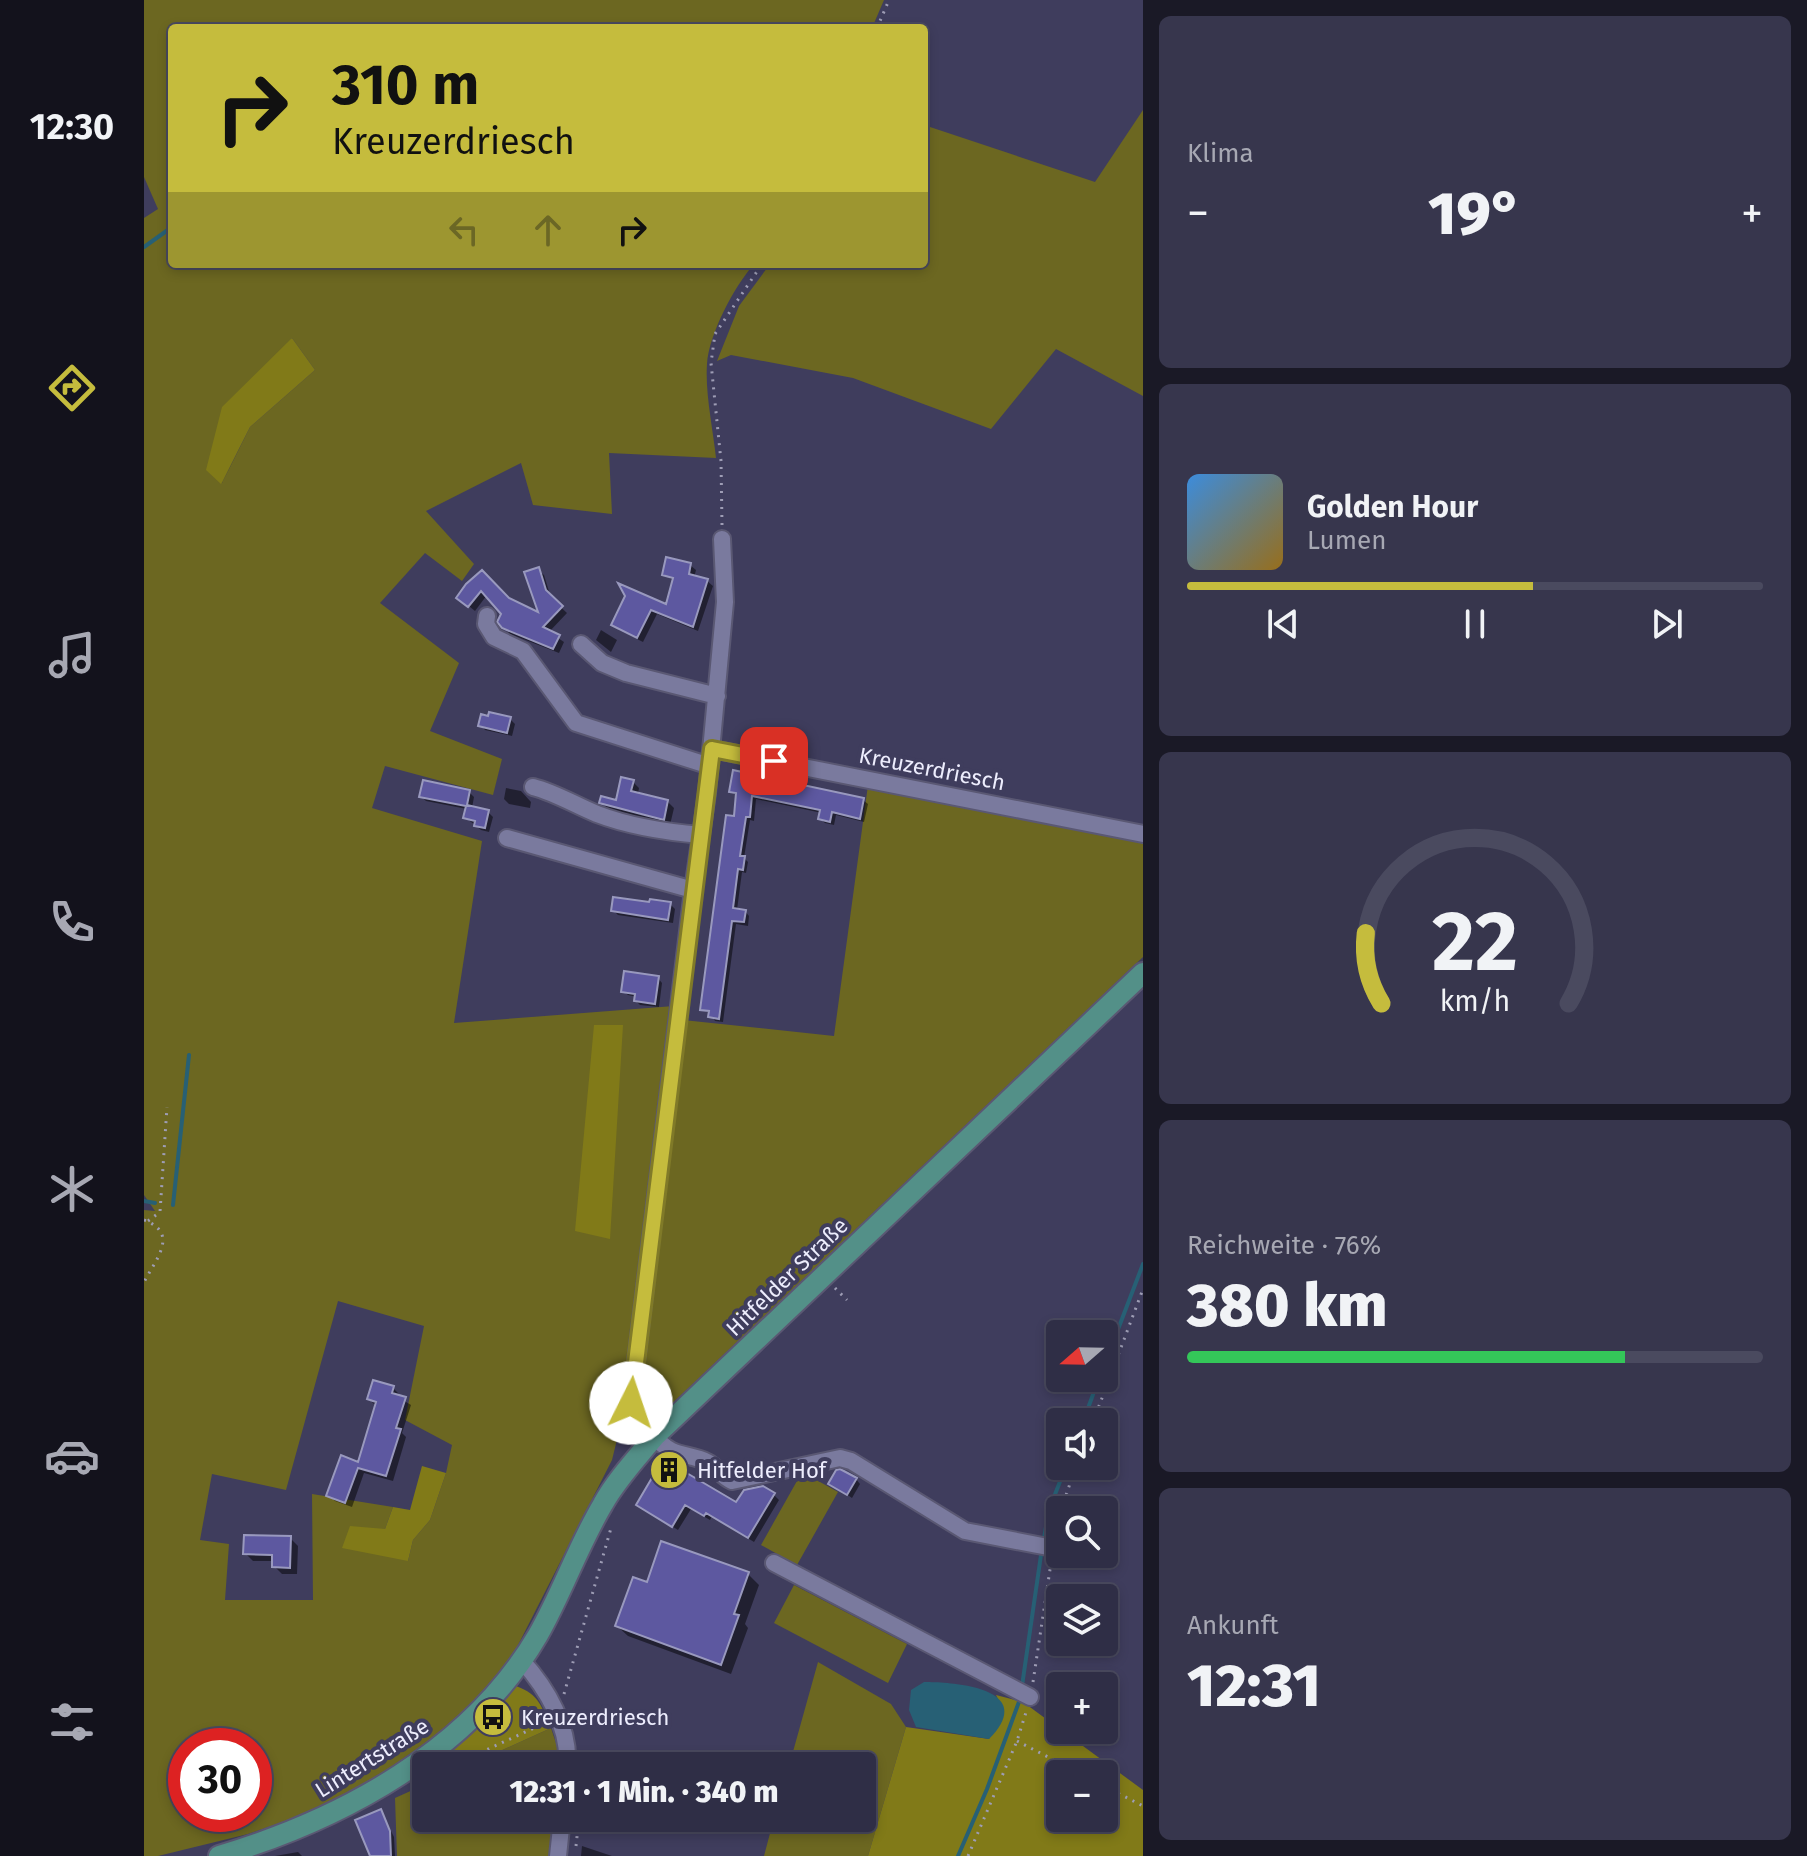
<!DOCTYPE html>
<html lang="de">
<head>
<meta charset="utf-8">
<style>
	:root { --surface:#2f2e46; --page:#37364d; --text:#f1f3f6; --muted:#a7a8b3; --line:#4a4a5f; --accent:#c5bc3d }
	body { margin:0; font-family:"Fira Sans",sans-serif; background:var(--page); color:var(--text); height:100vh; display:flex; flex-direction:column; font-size:30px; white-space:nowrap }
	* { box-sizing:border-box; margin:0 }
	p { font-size:26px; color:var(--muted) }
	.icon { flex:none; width:44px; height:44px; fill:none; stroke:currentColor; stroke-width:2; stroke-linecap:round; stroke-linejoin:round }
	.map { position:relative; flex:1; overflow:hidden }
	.panel { display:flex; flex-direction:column; gap:16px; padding:16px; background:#1a1926; width:664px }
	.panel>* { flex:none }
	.guide { position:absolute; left:24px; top:24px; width:760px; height:244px; border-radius:8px; box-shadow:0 4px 12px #0003,0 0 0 2px var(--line); background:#c5bc3d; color:#111; overflow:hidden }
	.needle { width:52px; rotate:250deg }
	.controls { position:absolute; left:902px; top:1320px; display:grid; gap:16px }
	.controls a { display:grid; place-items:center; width:72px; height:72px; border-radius:8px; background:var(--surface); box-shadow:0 4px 12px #0003,0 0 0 2px var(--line); font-size:40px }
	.speed { position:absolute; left:24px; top:1728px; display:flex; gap:16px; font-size:40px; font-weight:700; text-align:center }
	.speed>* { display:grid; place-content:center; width:104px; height:104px; border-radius:50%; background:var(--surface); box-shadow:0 4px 12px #0003,0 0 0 2px var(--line); line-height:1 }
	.speed .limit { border:12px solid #d22; background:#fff; color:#111 }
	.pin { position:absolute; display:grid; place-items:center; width:68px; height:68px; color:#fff; margin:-34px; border-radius:16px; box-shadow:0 4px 12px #0006 }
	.me { position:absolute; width:88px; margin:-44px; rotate:4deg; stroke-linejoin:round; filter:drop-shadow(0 0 6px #0008) }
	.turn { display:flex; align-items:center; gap:28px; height:168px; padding:0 32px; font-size:36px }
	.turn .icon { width:104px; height:104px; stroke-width:2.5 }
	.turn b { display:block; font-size:56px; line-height:68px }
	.lanes { display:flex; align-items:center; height:76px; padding:0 32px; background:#0003; justify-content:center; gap:40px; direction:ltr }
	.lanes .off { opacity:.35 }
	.big { font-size:60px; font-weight:800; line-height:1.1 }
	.panel .widget { flex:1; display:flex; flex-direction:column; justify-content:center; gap:12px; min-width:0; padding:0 28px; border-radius:12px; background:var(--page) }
	.panel .dial { align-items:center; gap:0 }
	.dial svg { height:208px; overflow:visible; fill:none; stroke:var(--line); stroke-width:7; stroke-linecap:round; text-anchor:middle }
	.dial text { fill:var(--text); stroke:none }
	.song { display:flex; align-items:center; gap:24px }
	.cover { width:96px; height:96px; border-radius:12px; background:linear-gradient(135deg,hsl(210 70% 55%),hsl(40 70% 35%)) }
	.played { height:8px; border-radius:4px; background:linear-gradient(90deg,var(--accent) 60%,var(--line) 60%) }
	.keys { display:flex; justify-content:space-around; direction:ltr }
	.heat { display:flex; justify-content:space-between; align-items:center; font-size:44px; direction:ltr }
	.charge { height:12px; border-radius:6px; background:linear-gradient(90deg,#34c759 76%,var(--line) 0) }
	.trip { position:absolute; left:268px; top:1752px; width:464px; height:80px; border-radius:8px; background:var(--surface); box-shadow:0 4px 12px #0003,0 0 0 2px var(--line); font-weight:800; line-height:80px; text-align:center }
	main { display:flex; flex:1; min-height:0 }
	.menu { display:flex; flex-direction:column; width:144px; justify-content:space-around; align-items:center; background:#13121c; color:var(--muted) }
	.menu .icon { width:56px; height:56px }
	.menu .current { color:var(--accent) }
	.menu b { font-size:36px; color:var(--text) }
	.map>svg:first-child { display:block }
	.green { fill:#6c6721; fill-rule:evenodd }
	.forest { fill:#817a18; fill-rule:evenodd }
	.water { fill:#276075 }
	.shadow { fill:#0007 }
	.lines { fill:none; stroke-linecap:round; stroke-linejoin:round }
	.stream { stroke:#276075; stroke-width:4 }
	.building { fill:#5d58a0; stroke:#9999be; stroke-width:2 }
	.minor-casing { stroke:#5a5873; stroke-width:20 }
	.major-casing { stroke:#5a5873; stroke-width:24 }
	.path { stroke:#9e9db5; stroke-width:3; stroke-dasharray:2 6; stroke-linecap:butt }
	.minor { stroke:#7a7a9e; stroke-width:16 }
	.major { stroke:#539088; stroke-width:20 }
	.route-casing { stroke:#807a28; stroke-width:20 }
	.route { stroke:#c5bc3d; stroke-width:14 }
	.labels { text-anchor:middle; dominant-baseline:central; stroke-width:8; stroke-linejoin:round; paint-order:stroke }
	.street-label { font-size:22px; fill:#ededfd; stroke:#3f3d5d }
	.poi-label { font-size:22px; fill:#ededfd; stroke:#3f3d5d; text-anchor:start }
</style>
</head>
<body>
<main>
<nav class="menu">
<b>12:30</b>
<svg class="icon current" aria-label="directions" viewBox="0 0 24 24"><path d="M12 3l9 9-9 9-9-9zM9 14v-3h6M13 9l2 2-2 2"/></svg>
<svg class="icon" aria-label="music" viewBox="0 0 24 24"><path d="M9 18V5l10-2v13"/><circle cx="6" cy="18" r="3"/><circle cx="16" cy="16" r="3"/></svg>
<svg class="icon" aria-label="phone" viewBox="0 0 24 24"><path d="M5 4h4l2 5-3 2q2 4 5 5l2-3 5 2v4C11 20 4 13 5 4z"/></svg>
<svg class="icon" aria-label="climate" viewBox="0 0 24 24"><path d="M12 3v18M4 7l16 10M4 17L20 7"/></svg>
<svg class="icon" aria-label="car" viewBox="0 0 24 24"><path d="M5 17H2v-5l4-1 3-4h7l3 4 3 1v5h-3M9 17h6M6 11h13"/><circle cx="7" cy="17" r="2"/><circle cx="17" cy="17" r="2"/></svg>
<svg class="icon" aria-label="filters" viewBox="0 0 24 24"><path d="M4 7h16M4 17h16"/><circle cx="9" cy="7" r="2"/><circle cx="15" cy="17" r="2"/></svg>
</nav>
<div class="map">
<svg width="999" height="1856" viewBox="0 0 999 1856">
	<rect width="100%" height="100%" fill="#3f3d5d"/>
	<path class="green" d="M0 0H740L728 28H28V264H610C590 287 565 334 563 364 561 393 569 429 572 458L465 453 468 514 389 505 377 463 282 511 330 564 318 581 281 553 236 603 315 663 286 731 358 759 349 795 241 766 228 808 338 841 310 1023 530 1006 481 1407 468 1460 368 1657 332 1701 293 1735 226 1782 150 1818 104 1834 14 1856H0V1210L11 1211 0 1195V218L14 209 0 177ZM148 338 171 370 106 427 78 483ZM194 1301 280 1326 261 1420 308 1445 302 1473 286 1520 269 1540 264 1561 241 1529 249 1507 168 1494 169 1600H81L85 1544 56 1540 68 1474 142 1490ZM42 1746H110V1814H42Z
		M999 110V396L912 349 847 429 709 378 587 355 573 361 595 306 626 264H780V125L951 182Z
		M724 785 999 841V957L516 1415 497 1408 494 1393 539 1020 690 1036Z
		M658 1472 694 1492 653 1565 617 1545Z
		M650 1585 763 1644 744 1683 630 1623Z
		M674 1662 747 1704 762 1727 724 1856H620L630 1818H718V1766H645Z
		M407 1728 415 1752 413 1766H323Z
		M282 1784V1818H409L406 1856H253L251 1798Z"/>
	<path class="forest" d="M148 338 171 370 106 427 77 484 62 470 78 407Z
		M450 1025H479L466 1239 431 1231Z
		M278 1466 302 1473 286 1520 269 1540 264 1561 198 1548 206 1526 241 1529 249 1507 266 1510Z
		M372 1686C396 1695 397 1706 407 1728L323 1766H285L336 1723Z
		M852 1695 879 1702 999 1790V1856H724L762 1727 845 1739 859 1709ZM916 1774H960V1818H916Z"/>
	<path class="water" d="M780 1682C813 1682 894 1689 845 1739L772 1727 765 1710 767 1690Z"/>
	<path class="shadow" d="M546 565 552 570 550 578 563 581 569 586 554 631 513 614 499 642 475 630 469 625 483 596 524 606 530 581 520 574Z
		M394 570 400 575 407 598 423 613 405 632 420 642 415 653 366 634 359 627V613L343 595 331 611 321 603 324 586 364 600 397 617Z
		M457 630 473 640 467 652 452 640Z
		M366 719 371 724 368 736 341 730 337 725Z
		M489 782 495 788 494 794 523 801 530 808 526 825 464 809 457 802H473Z
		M362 788 377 791 387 802 386 808 365 804 360 799Z
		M587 791 719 800 724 804 720 822 692 815 690 825 681 823 676 819 678 813 612 799 610 821 606 820 600 858 604 862 602 873 598 872 593 910 601 911 605 916 604 926 592 924 579 1022 571 1021 567 1014 558 1009 592 818 594 796Z
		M325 792 330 797 328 808 344 812 349 817 345 832 337 830 321 817 323 809 282 801 277 796Z
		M526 904 531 909 529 923 474 915 469 910Z
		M514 978 518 983 515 1007 496 1005 492 1001 493 997 484 995 479 991Z
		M249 1388 255 1394 254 1397 267 1405 258 1433 262 1437 249 1481 220 1473 208 1507 191 1501 185 1495 215 1464 231 1405 225 1399Z
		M520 1461 593 1505 630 1495 635 1500 610 1542 568 1516 566 1520 547 1509 534 1530 494 1505Z
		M712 1479 716 1484 708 1498 686 1483Z
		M146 1538 154 1546 153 1574H138L130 1566V1561H109L101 1553Z
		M604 1574 615 1585 601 1624 604 1628 587 1674 484 1636 473 1626 504 1584Z
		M237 1811 250 1837 251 1856H227Z
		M438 1846 468 1856H437Z
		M154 1852 158 1856H131Z"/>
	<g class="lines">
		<path class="stream" d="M0 247 28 227
			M0 1201 11 1203
			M29 1205 45 1055
			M960 1366 999 1264
			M939 1422 955 1378
			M900 1538 905 1510 922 1466
			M878 1686 897 1555
			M814 1856 843 1789 876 1699"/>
	</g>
	<path class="building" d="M522 557 547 563 545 574 564 579 549 627 507 610 493 638 467 625 481 596 474 583 522 604 529 578 518 575Z
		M395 567 402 590 419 606 399 627 416 635 409 649 358 628 353 622 357 614 337 591 324 607 312 598 322 584 338 570 365 598 394 612 380 572Z
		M345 712 367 717 363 733 334 726 337 714 344 716Z
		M589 770 720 798 716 819 688 812 686 822 674 819 676 810 608 796 606 817H602L596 856H601L599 870 594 869 589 908 602 910 600 922 588 921 575 1019 564 1017 565 1011 556 1010 582 815 590 816 592 793 585 792Z
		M477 777 490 780 487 791 524 800 520 820 455 803 457 796 472 800Z
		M279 780 326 790 323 805 345 810 341 828 330 826 331 821 319 818 322 806 275 797Z
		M469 897 505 902 506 899 527 902 524 920 467 911Z
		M480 971 515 976 511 1004 490 1001 491 994 477 992Z
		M229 1380 250 1386 248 1393 262 1397 252 1428 257 1429 242 1476 214 1468 201 1503 182 1496 197 1455 214 1462 232 1402 223 1399Z
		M519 1459 592 1502 600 1490 619 1486 631 1493 604 1538 562 1513 560 1516 541 1505 528 1527 492 1505Z
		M696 1469 713 1478 703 1495 684 1484 692 1470Z
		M100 1535 147 1536 146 1568 128 1567V1555L99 1554Z
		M517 1541 605 1572 590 1614 595 1615 577 1665 471 1626 489 1577 503 1582Z
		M237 1809 246 1831 247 1856H226L211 1820Z"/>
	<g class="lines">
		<defs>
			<path id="minor" d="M578 539 581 602 563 793 549 890 487 1403C495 1420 511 1442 528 1451 538 1456 552 1456 563 1462 573 1467 578 1477 588 1481L696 1458 707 1461 821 1531 909 1548
				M343 616 342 624 350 637 379 651 432 723 566 766
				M437 644 458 663 482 673 573 696
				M568 749 999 834
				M389 787C412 793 431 805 453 814 487 827 521 832 557 835
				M363 838 549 890
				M630 1563 886 1697
				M378 1661C403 1688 426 1728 423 1766
				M414 1856 418 1818"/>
			<path id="major" d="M75 1856C199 1819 327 1750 394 1635 418 1593 434 1546 459 1504 473 1479 493 1458 511 1436L999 973"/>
		</defs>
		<use href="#minor" class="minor-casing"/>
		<use href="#major" class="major-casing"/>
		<path class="path" d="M733 28 745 0
			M578 525 577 461 567 363 571 334 618 264
			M0 1220C35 1233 13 1258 0 1282
			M4 1221 16 1212 23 1107
			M691 1288 703 1300
			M949 1422 999 1289
			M917 1510 932 1466
			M912 1532 916 1516
			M889 1682 907 1563
			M420 1694 467 1528
			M873 1741 937 1774
			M307 1766 401 1723
			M960 1786 999 1806
			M432 1846 435 1818
			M824 1856 873 1741 883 1709"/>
		<use href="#minor" class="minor"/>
		<use href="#major" class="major"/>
	</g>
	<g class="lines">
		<defs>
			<path id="route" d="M487 1403 568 749 630 761"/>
		</defs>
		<use href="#route" class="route-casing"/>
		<use href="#route" class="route"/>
	</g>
	<defs>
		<symbol id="building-disc" viewBox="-11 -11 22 22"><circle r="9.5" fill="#c5bc3d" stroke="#3f3d5d"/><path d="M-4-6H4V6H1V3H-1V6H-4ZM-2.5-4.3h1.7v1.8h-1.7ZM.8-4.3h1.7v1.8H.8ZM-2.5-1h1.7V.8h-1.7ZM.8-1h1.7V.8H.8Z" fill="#111"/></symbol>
		<symbol id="bus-disc" viewBox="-11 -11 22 22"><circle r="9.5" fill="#c5bc3d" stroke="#3f3d5d"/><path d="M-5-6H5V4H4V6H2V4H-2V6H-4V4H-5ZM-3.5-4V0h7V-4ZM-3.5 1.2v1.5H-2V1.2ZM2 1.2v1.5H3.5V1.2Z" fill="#111"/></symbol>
	</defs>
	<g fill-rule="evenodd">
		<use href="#building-disc" x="503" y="1448" width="44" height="44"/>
		<use href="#bus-disc" x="327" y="1695" width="44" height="44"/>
	</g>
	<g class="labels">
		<g class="street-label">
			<text transform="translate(788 769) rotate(11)">Kreuzerdriesch</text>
			<text transform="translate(643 1277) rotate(-44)">Hitfelder Straße</text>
			<text transform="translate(228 1758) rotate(-32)">Lintertstraße</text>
		</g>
		<g class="poi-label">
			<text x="553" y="1470">Hitfelder Hof</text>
			<text x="377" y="1717">Kreuzerdriesch</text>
		</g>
	</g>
</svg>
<div class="controls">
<a><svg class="needle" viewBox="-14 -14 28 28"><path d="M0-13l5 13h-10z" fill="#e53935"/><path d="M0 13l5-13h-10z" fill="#a7a8b3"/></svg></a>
<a><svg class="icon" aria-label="sound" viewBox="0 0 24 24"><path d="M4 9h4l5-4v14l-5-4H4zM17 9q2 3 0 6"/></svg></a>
<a><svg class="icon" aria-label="search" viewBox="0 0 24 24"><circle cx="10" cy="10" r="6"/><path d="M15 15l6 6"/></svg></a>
<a><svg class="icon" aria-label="layers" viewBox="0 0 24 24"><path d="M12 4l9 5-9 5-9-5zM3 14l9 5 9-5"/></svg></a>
<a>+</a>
<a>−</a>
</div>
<div class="speed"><div class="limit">30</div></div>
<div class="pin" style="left:630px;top:761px;background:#d93025"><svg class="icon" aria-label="arrive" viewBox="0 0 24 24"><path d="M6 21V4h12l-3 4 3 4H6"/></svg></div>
<svg class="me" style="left:487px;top:1403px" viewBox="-20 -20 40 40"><circle r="19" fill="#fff"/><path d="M0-13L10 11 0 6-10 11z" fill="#c5bc3d"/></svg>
<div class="trip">12:31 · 1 Min. · 340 m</div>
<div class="guide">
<div class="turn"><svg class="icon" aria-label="right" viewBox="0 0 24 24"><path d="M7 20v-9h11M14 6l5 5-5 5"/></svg><div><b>310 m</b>Kreuzerdriesch</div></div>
<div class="lanes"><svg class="icon off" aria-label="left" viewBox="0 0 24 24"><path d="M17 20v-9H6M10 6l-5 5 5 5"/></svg><svg class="icon off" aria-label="ahead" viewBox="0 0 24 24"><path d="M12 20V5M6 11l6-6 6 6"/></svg><svg class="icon" aria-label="right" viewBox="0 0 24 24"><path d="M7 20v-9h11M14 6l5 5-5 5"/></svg></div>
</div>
</div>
<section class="panel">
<div class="widget"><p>Klima</p>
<div class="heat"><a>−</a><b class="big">19°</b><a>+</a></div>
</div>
<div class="widget">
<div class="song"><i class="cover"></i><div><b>Golden Hour</b><p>Lumen</p></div></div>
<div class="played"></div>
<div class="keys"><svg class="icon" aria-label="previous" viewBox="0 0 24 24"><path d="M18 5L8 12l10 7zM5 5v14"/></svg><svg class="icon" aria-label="pause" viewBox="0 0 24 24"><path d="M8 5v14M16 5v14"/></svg><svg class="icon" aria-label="next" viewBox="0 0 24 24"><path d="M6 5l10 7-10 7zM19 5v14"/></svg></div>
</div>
<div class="widget dial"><svg viewBox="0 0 100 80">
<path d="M14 69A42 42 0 1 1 86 69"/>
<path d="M14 69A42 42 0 0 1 8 42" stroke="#c5bc3d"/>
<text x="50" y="56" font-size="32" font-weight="700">22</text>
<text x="50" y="72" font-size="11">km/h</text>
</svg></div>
<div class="widget"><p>Reichweite · 76%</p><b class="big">380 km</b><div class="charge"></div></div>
<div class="widget"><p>Ankunft</p><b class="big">12:31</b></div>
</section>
</main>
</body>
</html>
